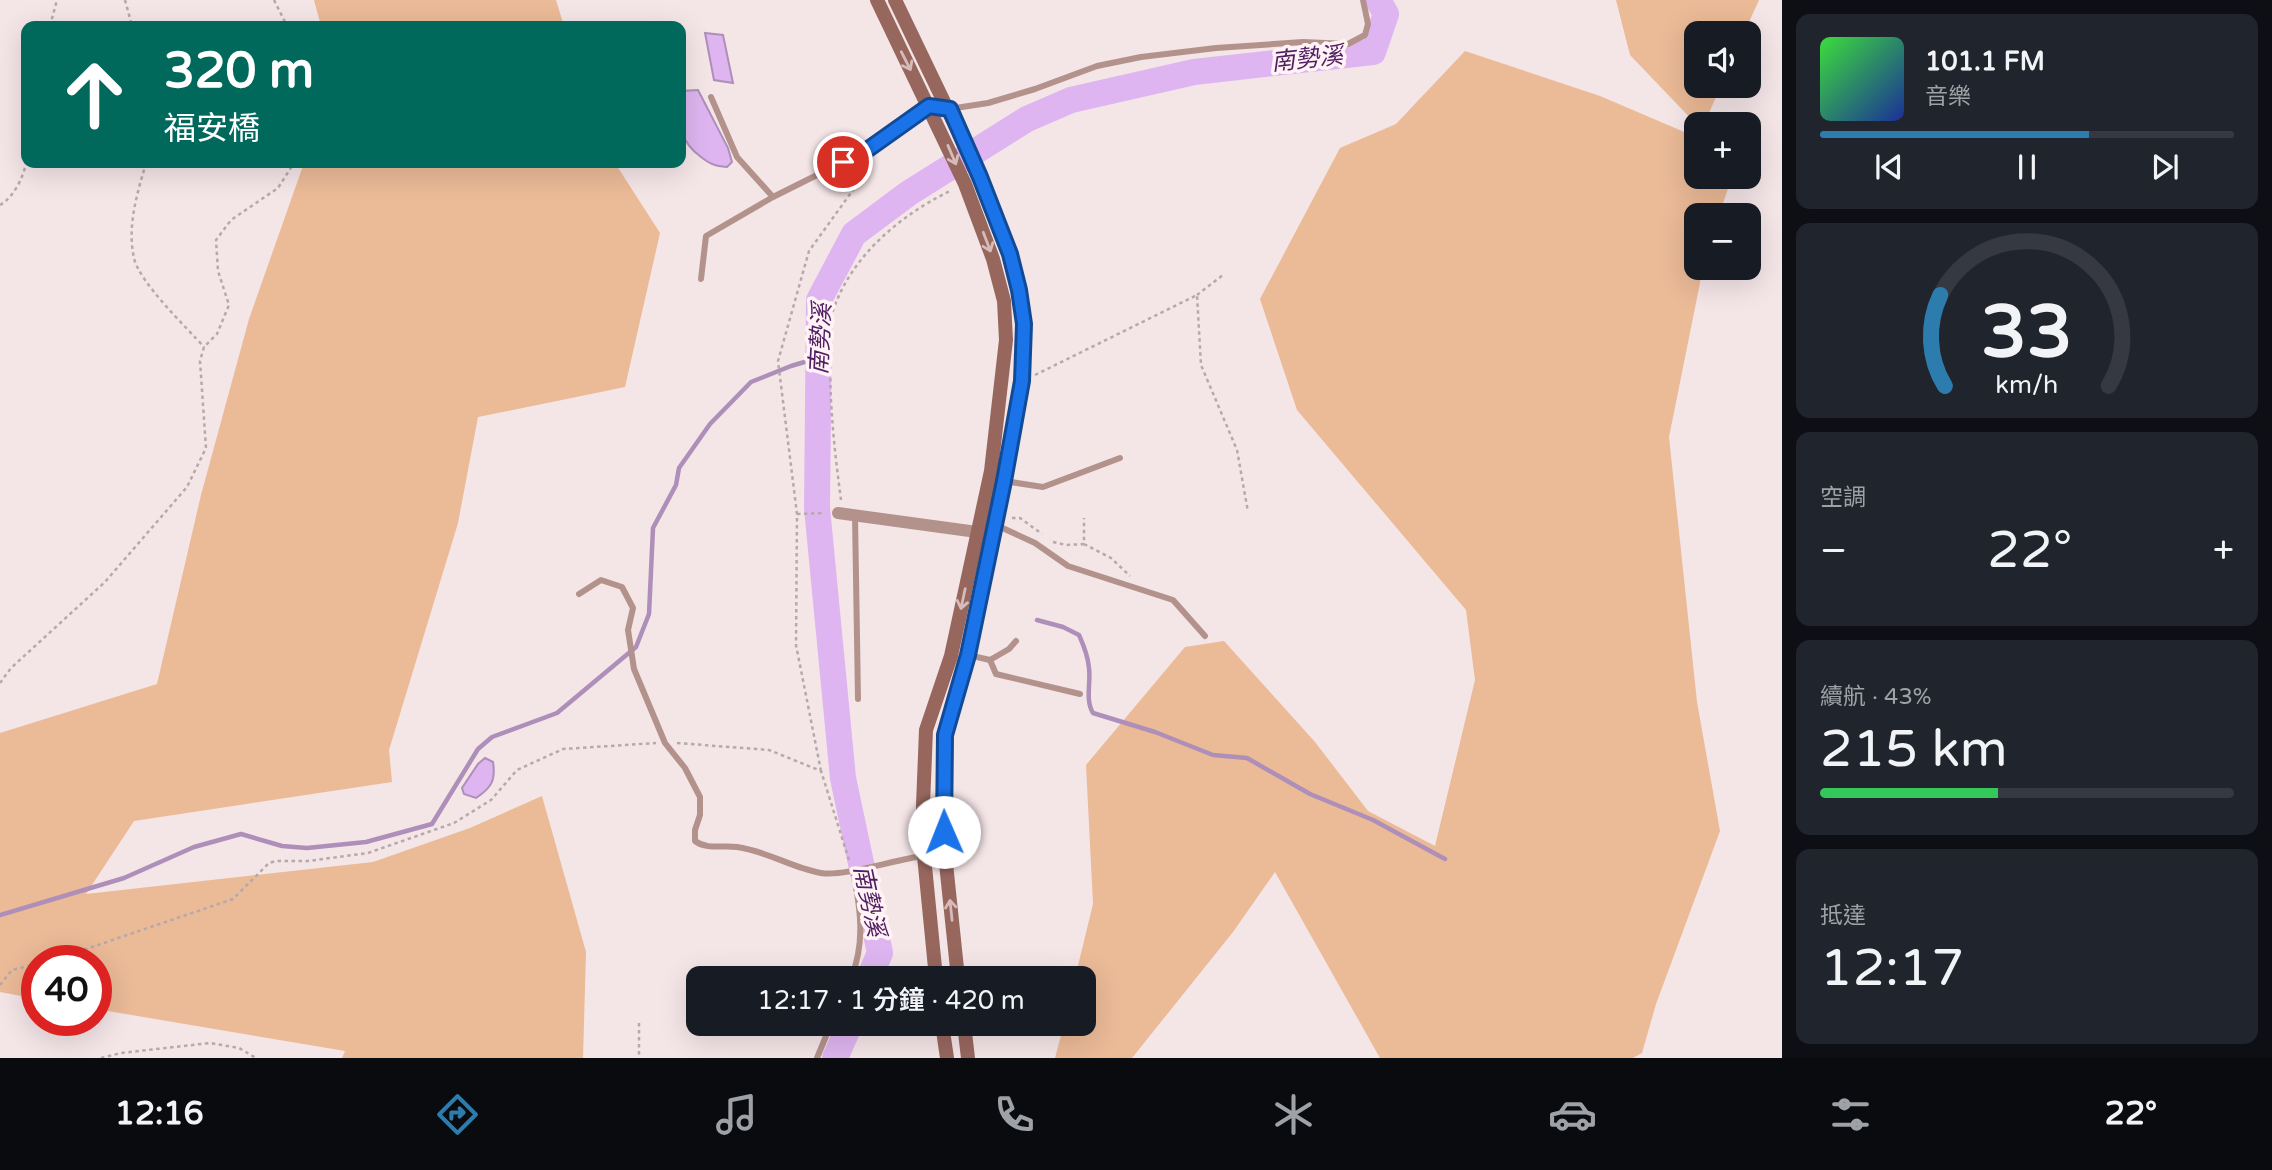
<!DOCTYPE html>
<html lang="zh-TW">
<head>
<meta charset="utf-8">
<style>
	:root { --surface:#171b24; --page:#20242c; --text:#f1f3f6; --muted:#9ea1a6; --line:#363941; --accent:#2c7cae }
	body { margin:0; font-family:"Varela Round","Noto Sans TC",sans-serif; background:var(--page); color:var(--text); height:100vh; display:flex; flex-direction:column; font-size:26px; white-space:nowrap }
	* { box-sizing:border-box; margin:0 }
	p { font-size:23px; color:var(--muted) }
	.icon { flex:none; width:38px; height:38px; fill:none; stroke:currentColor; stroke-width:2; stroke-linecap:round; stroke-linejoin:round }
	.map { position:relative; flex:1; overflow:hidden }
	.details { display:flex; flex-direction:column; gap:14px; padding:14px; background:#0d0f14; width:490px }
	.details>* { flex:none }
	.guide { position:absolute; left:21px; top:21px; width:665px; height:147px; border-radius:14px; box-shadow:0 7px 28px #0002; background:#00695c; color:#fff; overflow:hidden }
	.tools { position:absolute; left:1684px; top:21px; display:grid; gap:14px }
	.tools a { display:grid; place-items:center; width:77px; height:77px; border-radius:14px; background:var(--surface); box-shadow:0 7px 28px #0002; font-size:35px }
	.speed { position:absolute; left:21px; top:945px; display:flex; gap:14px; font-size:35px; font-weight:700; text-align:center }
	.speed>* { display:grid; place-content:center; width:91px; height:91px; border-radius:50%; background:var(--surface); box-shadow:0 7px 28px #0002; line-height:1 }
	.speed .limit { border:10px solid #d22; background:#fff; color:#111 }
	.pin { position:absolute; display:grid; place-items:center; width:60px; height:60px; color:#fff; margin:-30px; border:4px solid #fff; border-radius:50%; box-shadow:0 2px 7px #0007 }
	.me { position:absolute; width:77px; margin:-38px; rotate:359deg; stroke-linejoin:round; filter:drop-shadow(0 0 5px #0008) }
	.turn { display:flex; align-items:center; gap:24px; height:147px; padding:0 28px; font-size:32px }
	.turn .icon { width:91px; height:91px; stroke-width:2.5 }
	.turn b { display:block; font-size:49px; line-height:60px }
	.big { font-size:52px; font-weight:600; line-height:1.1 }
	.details .widget { flex:1; display:flex; flex-direction:column; justify-content:center; gap:10px; min-width:0; padding:0 24px; border-radius:14px; background:var(--page) }
	.details .dial { align-items:center; gap:0 }
	.dial svg { height:182px; overflow:visible; fill:none; stroke:var(--line); stroke-width:7; stroke-linecap:round; text-anchor:middle }
	.dial text { fill:var(--text); stroke:none }
	.song { display:flex; align-items:center; gap:21px }
	.cover { width:84px; height:84px; border-radius:10px; background:linear-gradient(135deg,hsl(120 70% 55%),hsl(230 70% 35%)) }
	.played { height:7px; border-radius:4px; background:linear-gradient(90deg,var(--accent) 65%,var(--line) 65%) }
	.keys { display:flex; justify-content:space-around; direction:ltr }
	.heat { display:flex; justify-content:space-between; align-items:center; font-size:38px; direction:ltr }
	.charge { height:10px; border-radius:5px; background:linear-gradient(90deg,#34c759 43%,var(--line) 0) }
	.trip { position:absolute; left:686px; top:966px; width:410px; height:70px; border-radius:14px; background:var(--surface); box-shadow:0 7px 28px #0002; font-weight:600; line-height:70px; text-align:center }
	.menu { display:flex; height:112px; justify-content:space-around; align-items:center; background:#090b0e; color:var(--muted) }
	.menu .icon { width:49px; height:49px }
	.menu .selected { color:var(--accent) }
	.menu b { font-size:32px; color:var(--text) }
	main { display:flex; flex:1; min-height:0 }
	.map>svg:first-child { display:block }
	.green { fill:#ebba97 }
	.water { fill:#deb5f0; stroke:#ae8fb9; stroke-width:2 }
	.lines { fill:none; stroke-linecap:round; stroke-linejoin:round }
	.stream { stroke:#ae8fb9; stroke-width:4.5 }
	.river { stroke:#deb5f0; stroke-width:26 }
	.path { stroke:#b5a9ab; stroke-width:2.5; stroke-dasharray:3.5 3.5; stroke-linecap:butt }
	.lane { stroke:#b3928b; stroke-width:6 }
	.street { stroke:#b3928b; stroke-width:12 }
	.secondary { stroke:#97675e; stroke-width:14 }
	.oneway { stroke:#d5bbb9 }
	.route-casing { stroke:#114b97; stroke-width:18 }
	.route { stroke:#1a73e8; stroke-width:12 }
	.labels { text-anchor:middle; dominant-baseline:central; stroke-width:7; stroke-linejoin:round; paint-order:stroke }
	.water-label { font-size:24px; font-style:italic; fill:#501d62; stroke:#fff3f5 }
</style>
</head>
<body>
<main>
<div class="map">
<svg width="1782" height="1058" viewBox="0 0 1782 1058">
	<rect width="100%" height="100%" fill="#f4e5e7"/>
	<path class="green" d="M314 0H556L564 26H321Z
		M1616 0H1759L1744 33H1696V86H1721L1704 124H1696L1630 55Z
		M1465 51 1600 96 1696 137V177H1732L1719 215H1696V268H1703L1669 437 1697 702 1720 831 1656 1004 1642 1053 1633 1058H1380L1275 872 1233 932 1132 1058H1055L1064 1024H1083V978H1075L1093 904 1086 765 1185 647 1224 641 1315 742 1368 811 1435 846 1475 680 1466 610 1297 410 1260 299 1340 148 1396 124Z
		M304 163H615L660 233 625 387 478 417 458 523 389 750 392 782 134 821 86 894 373 862 470 828 542 796 586 952 583 1058H342L345 1051 96 1009V961H37V999L0 992V733L157 684 201 495 249 319Z"/>
	<path class="water" d="M705 33 723 35 733 83 714 80Z
		M698 90 728 148 732 162 727 167C715 166 710 164 701 157 675 138 681 120 681 91Z
		M485 758 493 762C496 781 491 788 476 798L464 794 462 788 478 764Z"/>
	<g class="lines">
		<path class="stream" d="M1037 620 1063 627 1079 635C1084 646 1088 656 1089 668 1091 682 1085 700 1093 713L1155 732 1213 755 1247 758 1310 794 1373 820 1445 859
			M0 915 124 878 194 847 241 834 282 846 307 848 366 842 432 824 478 749 492 737 557 713 636 647 649 614 653 528 676 485 679 468 710 424 751 382 791 366 818 358"/>
		<path class="river" d="M869 978 880 953 843 778 817 508 819 300 854 234 909 193 1027 119 1071 100 1194 72 1373 52 1386 14 1378 0
			M835 1058 850 1024"/>
		<path class="path" d="M125 0 132 26
			M274 0 287 26
			M50 26 57 0
			M146 163C137 194 127 226 134 258 139 282 187 328 204 347
			M0 205C14 197 23 178 26 163
			M1197 295 1223 275
			M1035 375 1197 295 1201 365 1237 450 1248 512
			M841 500C834 447 828 393 831 340 831 329 830 317 834 308 853 254 902 214 952 190
			M797 514 825 513
			M1012 518H1020L1042 534
			M1053 542 1066 545 1084 544V518
			M1084 544 1111 558 1130 576
			M0 683 11 668 105 582 187 487 206 448 200 361 204 347 217 334 229 305 218 271 216 240 231 220 278 188 294 163
			M677 743 769 750 821 771 849 860
			M821 771 796 645 797 514 778 361 809 251 853 190 862 164
			M51 961 233 899 269 863 276 861H308L368 853 454 823 491 800 517 770 563 749 656 743
			M0 985 12 970 37 964
			M639 1023V1058
			M101 1058 121 1053 210 1043 239 1048 256 1058"/>
		<path class="lane" d="M711 97 737 157 773 197 867 150 927 107
			M949 109 988 103 1035 89 1097 66 1141 57 1216 48 1303 42 1348 44 1365 35 1368 24 1363 0
			M701 279 706 236 773 197
			M1004 481 1043 487 1120 458
			M855 516 858 699
			M996 525 1035 543 1068 566 1173 600 1205 636
			M579 594 601 580 622 587 633 608 628 630 634 669 665 743 685 768 700 797V815L695 830V841C707 850 723 845 737 847 767 851 792 868 821 873 843 877 897 859 923 856
			M968 655 990 660 996 674 1080 694
			M990 660 1009 649 1016 641
			M851 978C866 942 860 907 853 869
			M817 1058 831 1024"/>
		<path class="street" d="M838 513 977 532"/>
		<path class="secondary" d="M877 0 965 184 993 259 1004 301 1006 340 991 471 951 656 926 730 923 805 924 856 936 978
			M895 0 980 177 1010 254 1019 290 1024 324 1022 381 1004 481 968 655 945 735V854L958 978
			M942 1024 947 1058
			M964 1024 968 1058"/>
	</g>
	<defs><path id="oneway-shaft" d="M-6 0H5M1.5-3L5.5 0L1.5 3" fill="none" stroke-width="1.6" stroke-linecap="round" stroke-linejoin="round" transform="scale(1.75)"/></defs>
	<g class="oneway">
		<use href="#oneway-shaft" transform="translate(906 61) rotate(63)"/>
		<use href="#oneway-shaft" transform="translate(952 155) rotate(67)"/>
		<use href="#oneway-shaft" transform="translate(987 242) rotate(69)"/>
		<use href="#oneway-shaft" transform="translate(963 599) rotate(102)"/>
		<use href="#oneway-shaft" transform="translate(951 910) rotate(-96)"/>
	</g>
	<g class="lines">
		<defs>
			<path id="route" d="M843 162 867 150 929 106 950 109 980 177 1010 254 1019 290 1024 324 1022 381 1004 481 968 655 945 735 944 832"/>
		</defs>
		<use href="#route" class="route-casing"/>
		<use href="#route" class="route"/>
	</g>
	<g class="labels">
		<g class="water-label">
			<text transform="translate(1307 59) rotate(-6)">南勢溪</text>
			<text transform="translate(821 339) rotate(-87)">南勢溪</text>
			<text transform="translate(869 901) rotate(78)">南勢溪</text>
		</g>
	</g>
</svg>
<div class="tools">
<a><svg class="icon" aria-label="sound" viewBox="0 0 24 24"><path d="M4 9h4l5-4v14l-5-4H4zM17 9q2 3 0 6"/></svg></a>
<a>+</a>
<a>−</a>
</div>
<div class="speed"><div class="limit">40</div></div>
<div class="pin" style="left:843px;top:162px;background:#d93025"><svg class="icon" aria-label="arrive" viewBox="0 0 24 24"><path d="M6 21V4h12l-3 4 3 4H6"/></svg></div>
<svg class="me" style="left:944px;top:832px" viewBox="-20 -20 40 40"><circle r="19" fill="#fff"/><path d="M0-13L10 11 0 6-10 11z" fill="#1a73e8"/></svg>
<div class="trip">12:17 · 1 分鐘 · 420 m</div>
<div class="guide">
<div class="turn"><svg class="icon" aria-label="ahead" viewBox="0 0 24 24"><path d="M12 20V5M6 11l6-6 6 6"/></svg><div><b>320 m</b>福安橋</div></div>
</div>
</div>
<section class="details">
<div class="widget">
<div class="song"><i class="cover"></i><div><b>101.1 FM</b><p>音樂</p></div></div>
<div class="played"></div>
<div class="keys"><svg class="icon" aria-label="previous" viewBox="0 0 24 24"><path d="M18 5L8 12l10 7zM5 5v14"/></svg><svg class="icon" aria-label="pause" viewBox="0 0 24 24"><path d="M8 5v14M16 5v14"/></svg><svg class="icon" aria-label="next" viewBox="0 0 24 24"><path d="M6 5l10 7-10 7zM19 5v14"/></svg></div>
</div>
<div class="widget dial"><svg viewBox="0 0 100 80">
<path d="M14 69A42 42 0 1 1 86 69"/>
<path d="M14 69A42 42 0 0 1 12 29" stroke="#2c7cae"/>
<text x="50" y="56" font-size="32" font-weight="700">33</text>
<text x="50" y="72" font-size="11">km/h</text>
</svg></div>
<div class="widget"><p>空調</p>
<div class="heat"><a>−</a><b class="big">22°</b><a>+</a></div>
</div>
<div class="widget"><p>續航 · 43%</p><b class="big">215 km</b><div class="charge"></div></div>
<div class="widget"><p>抵達</p><b class="big">12:17</b></div>
</section>
</main>
<nav class="menu">
<b>12:16</b>
<svg class="icon selected" aria-label="directions" viewBox="0 0 24 24"><path d="M12 3l9 9-9 9-9-9zM9 14v-3h6M13 9l2 2-2 2"/></svg>
<svg class="icon" aria-label="music" viewBox="0 0 24 24"><path d="M9 18V5l10-2v13"/><circle cx="6" cy="18" r="3"/><circle cx="16" cy="16" r="3"/></svg>
<svg class="icon" aria-label="phone" viewBox="0 0 24 24"><path d="M5 4h4l2 5-3 2q2 4 5 5l2-3 5 2v4C11 20 4 13 5 4z"/></svg>
<svg class="icon" aria-label="climate" viewBox="0 0 24 24"><path d="M12 3v18M4 7l16 10M4 17L20 7"/></svg>
<svg class="icon" aria-label="car" viewBox="0 0 24 24"><path d="M5 17H2v-5l4-1 3-4h7l3 4 3 1v5h-3M9 17h6M6 11h13"/><circle cx="7" cy="17" r="2"/><circle cx="17" cy="17" r="2"/></svg>
<svg class="icon" aria-label="filters" viewBox="0 0 24 24"><path d="M4 7h16M4 17h16"/><circle cx="9" cy="7" r="2"/><circle cx="15" cy="17" r="2"/></svg>
<b>22°</b>
</nav>
</body>
</html>
